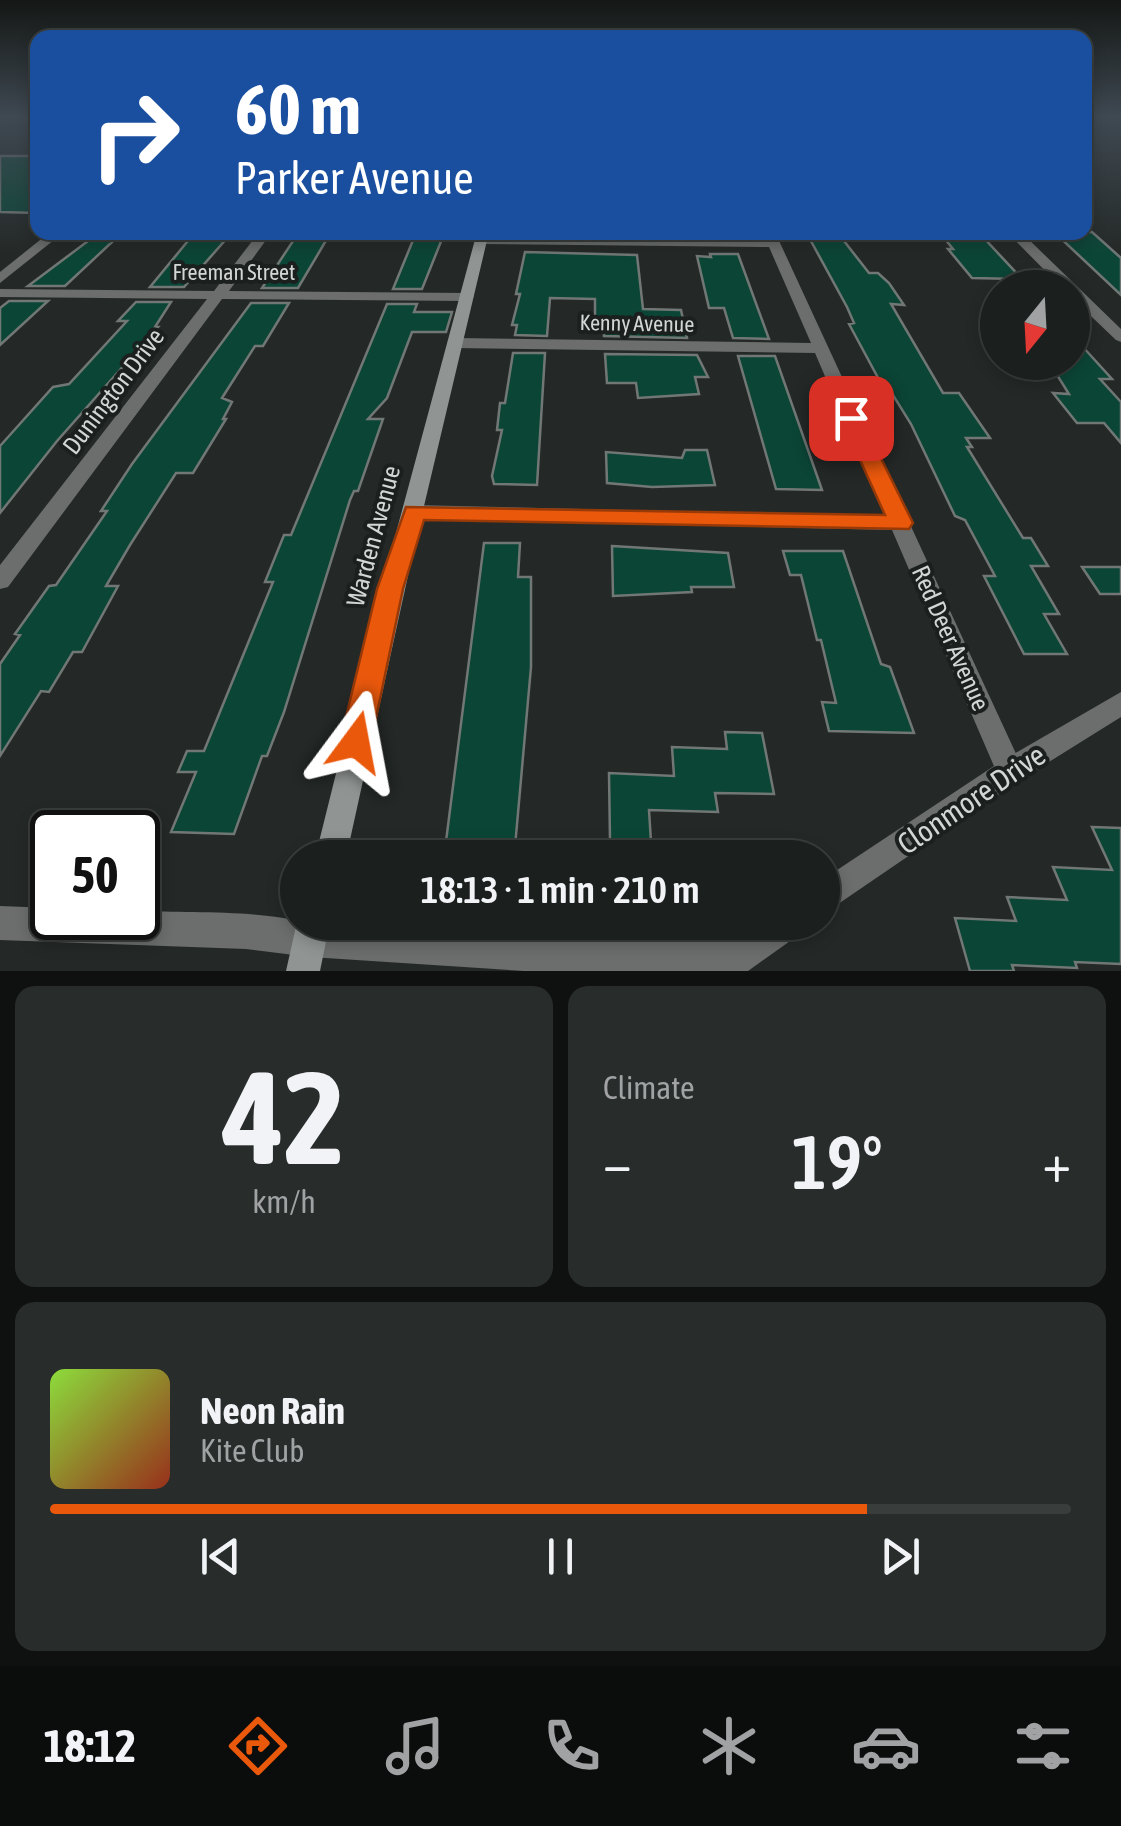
<!DOCTYPE html>
<html lang="en">
<head>
<meta charset="utf-8">
<style>
	:root { --surface:#1b1f1d; --page:#282c2a; --text:#f1f3f6; --muted:#a0a2a4; --line:#393d3b; --accent:#ea580c }
	body { margin:0; font-family:"Asap Condensed",sans-serif; background:var(--page); color:var(--text); height:100vh; display:flex; flex-direction:column; font-size:38px; white-space:nowrap }
	* { box-sizing:border-box; margin:0 }
	p { font-size:32px; color:var(--muted) }
	.icon { flex:none; width:55px; height:55px; fill:none; stroke:currentColor; stroke-width:2; stroke-linecap:round; stroke-linejoin:round }
	.map { position:relative; height:971px; overflow:hidden }
	.side { display:flex; flex-direction:column; gap:15px; padding:15px; background:#0f1110; flex:1 }
	.side>* { flex:none }
	.guide { position:absolute; left:30px; top:30px; width:1062px; height:210px; border-radius:20px; box-shadow:0 5px 15px #0003,0 0 0 2px var(--line); background:#1a4fa0; color:#fff; overflow:hidden }
	.needle { width:65px; rotate:198deg }
	.buttons { position:absolute; left:980px; top:270px; display:grid; gap:20px }
	.buttons a { display:grid; place-items:center; width:110px; height:110px; border-radius:50%; background:var(--surface); box-shadow:0 5px 15px #0003,0 0 0 2px var(--line); font-size:50px }
	.speed { position:absolute; left:30px; top:810px; display:flex; gap:20px; font-size:50px; font-weight:700; text-align:center }
	.speed>* { display:grid; place-content:center; width:130px; height:130px; border-radius:50%; background:var(--surface); box-shadow:0 5px 15px #0003,0 0 0 2px var(--line); line-height:1 }
	.speed .limit { border:5px solid #111; border-radius:15px; background:#fff; color:#111 }
	.pin { position:absolute; display:grid; place-items:center; width:85px; height:85px; color:#fff; margin:-42px; border-radius:20px; box-shadow:0 5px 15px #0006 }
	.me { position:absolute; width:110px; margin:-55px; rotate:13deg; stroke-linejoin:round; filter:drop-shadow(0 0 8px #0008) }
	.turn { display:flex; align-items:center; gap:35px; height:210px; padding:0 40px; font-size:45px }
	.turn .icon { width:130px; height:130px; stroke-width:2.5 }
	.turn b { display:block; font-size:70px; line-height:85px }
	.big { font-size:75px; font-weight:600; line-height:1.1 }
	.side .widget { flex:1; display:flex; flex-direction:column; justify-content:center; gap:15px; min-width:0; padding:0 35px; border-radius:20px; background:var(--page) }
	.side .dial { align-items:center; gap:0 }
	.dial b { font-size:130px; line-height:1 }
	.song { display:flex; align-items:center; gap:30px }
	.cover { width:120px; height:120px; border-radius:15px; background:linear-gradient(135deg,hsl(90 70% 55%),hsl(10 70% 35%)) }
	.played { height:10px; border-radius:5px; background:linear-gradient(90deg,var(--accent) 80%,var(--line) 80%) }
	.keys { display:flex; justify-content:space-around; direction:ltr }
	.heat { display:flex; justify-content:space-between; align-items:center; font-size:55px; direction:ltr }
	.side .tiles { flex:1; display:grid; gap:15px; grid-template-columns:1fr 1fr }
	.widget:last-child { grid-column:span 2 }
	.trip { position:absolute; left:280px; top:840px; width:560px; height:100px; border-radius:50px; background:var(--surface); box-shadow:0 5px 15px #0003,0 0 0 2px var(--line); font-weight:600; line-height:100px; text-align:center }
	.dock { display:flex; height:160px; justify-content:space-around; align-items:center; background:#0b0c0c; color:var(--muted) }
	.dock .icon { width:70px; height:70px }
	.dock .active { color:var(--accent) }
	.dock b { font-size:45px; color:var(--text) }
	.map>svg:first-child { display:block }
	.building { fill:#0b4536; stroke:#717774; stroke-width:2.5 }
	.lines { fill:none; stroke-linecap:round; stroke-linejoin:round }
	.minor { fill:#6b6e6c; fill-rule:evenodd }
	.tertiary { fill:#6b6e6c; fill-rule:evenodd }
	.secondary { fill:#909593; fill-rule:evenodd }
	.route { fill:#ea580c; stroke:#983908; stroke-width:2.5 }
	.labels { text-anchor:middle; dominant-baseline:central; stroke-width:8; stroke-linejoin:round; paint-order:stroke }
	.far-street-label { font-size:22px; fill:#d3d6d5; stroke:#1b201e }
	.street-label { font-size:25px; fill:#d3d6d5; stroke:#1b201e }
	.near-street-label { font-size:30px; fill:#d3d6d5; stroke:#1b201e }
</style>
</head>
<body>
<div class="map">
<svg width="1121" height="971" viewBox="0 0 1121 971">
	<rect width="100%" height="100%" fill="#242927"/>
	<path class="building" d="M0 156H38V213L0 212Z
		M100 232 112 242 65 286H28Z
		M299 232H331L298 288H262Z
		M806 232H837L869 273H878L889 283 904 305 891 304 943 393H959L990 438H966L972 447H967L1023 538H1031L1048 566H1031L1059 614H1044L1067 654H1024L984 576H995L965 520 955 516 911 424 888 387H883L849 324 854 323 847 307Z
		M1054 232H1092L1121 258V295Z
		M416 233 444 234 422 289H393Z
		M192 236 228 237 184 287H150Z
		M947 236H982L1022 279 972 278 948 249H953L945 239H950Z
		M525 252 637 255 643 309 681 310 687 338 604 336 603 320H595V299L550 298 547 336 515 335 517 325H512L520 294H516Z
		M710 254H738L769 339 733 338 724 308H709L697 256 711 257Z
		M9 301H48L0 345V308Z
		M136 302H171L155 327H158L57 441 0 513V446L53 387 69 384 127 321H118Z
		M251 303H289L263 346H255L222 398 232 402 223 419H226L193 473H176L130 545 106 586H118L82 652H73L49 692 41 691 0 756V664L20 635 15 634 49 586 56 585 107 511H101L132 464Z
		M387 304H417L414 312H452L446 332H412L387 398 368 419H383L358 491H354L350 500 284 712 267 756H262L234 834 171 832 196 772H178L187 751H204L273 582H265L284 535H291Z
		M1072 335 1112 379H1100L1121 402V443L1104 423H1077L1053 393 1069 394 1049 362H1072Z
		M513 353H545L537 485 494 484 492 476 502 430H497L500 403H505Z
		M605 354 697 355 708 377H695L699 394 638 398 636 383H607Z
		M738 356H775L822 490 776 489Z
		M685 450H707L715 485 652 487 607 483 606 452 682 458Z
		M484 543H520L518 577H531V667L514 858 444 857Z
		M612 546 728 553 734 587H691L692 592 613 596Z
		M783 551H843L881 664 890 667 914 733 829 731 822 702 836 703 821 640H817L801 575H790Z
		M1082 567H1121V594H1100Z
		M725 732 762 733 774 794 715 793 718 812 649 810 651 842 610 840 609 773 674 776 672 747 727 749Z
		M1092 827 1121 828V964L1075 962 1077 968 1012 965 1014 971H970L955 918 1016 921 1007 897 1067 900 1053 867 1112 870Z"/>
	<g class="lines">
		<path class="minor" d="M50 232H64L0 283V272Z
			M259 232H272L229 291 467 293 474 297 467 301 222 299 8 587 0 589V565L207 299 0 297V289L214 291Z
			M763 232H775L1024 771 1020 780 1010 784 1000 780 892 530 414 519 404 512 414 505 885 516 815 353 455 348 447 343 455 338 811 343 769 247 481 244 475 240 481 236 766 239Z
			M1007 232H1021L1121 329V342L1116 340 1072 298V288H1062Z
			M0 906 52 908V918H138V911C190 913 275 909 322 928L327 940 322 952 310 957 246 949 0 940Z"/>
		<path class="tertiary" d="M1121 692V717L1020 780 822 915V880L1000 762Z
			M759 922H804L800 934 748 971H524L310 957 298 952 293 940 298 928 310 923 470 935 735 939Z"/>
		<path class="secondary" d="M477 232H489L415 544 346 858H315L393 544Z
			M297 922H330L320 971H286Z"/>
	</g>
	<linearGradient id="sky" x2="0" y2="1"><stop stop-color="#141715"/><stop offset="0.46" stop-color="#3f4952"/><stop offset="1" stop-color="#3f4952" stop-opacity="0"/></linearGradient>
	<rect width="1121" height="254" fill="url(#sky)"/>
	<path class="route" d="M851 412 861 418 913 523 909 529 424 520 403 589 371 742 367 752 356 756 344 752 340 742 377 589 406 507 885 515 841 418Z"/>
	<g class="labels">
		<g class="far-street-label">
			<text x="234" y="272">Freeman Street</text>
			<text transform="translate(637 323) rotate(1)">Kenny Avenue</text>
		</g>
		<g class="street-label">
			<text transform="translate(113 391) rotate(-53)">Dunington Drive</text>
			<text transform="translate(373 536) rotate(-75)">Warden Avenue</text>
			<text transform="translate(951 638) rotate(66)">Red Deer Avenue</text>
		</g>
		<g class="near-street-label">
			<text transform="translate(971 799) rotate(-34)">Clonmore Drive</text>
		</g>
	</g>
</svg>
<div class="buttons">
<a><svg class="needle" viewBox="-14 -14 28 28"><path d="M0-13l5 13h-10z" fill="#e53935"/><path d="M0 13l5-13h-10z" fill="#a0a2a4"/></svg></a>
</div>
<div class="speed"><div class="limit">50</div></div>
<div class="pin" style="left:851px;top:418px;background:#d93025"><svg class="icon" aria-label="arrive" viewBox="0 0 24 24"><path d="M6 21V4h12l-3 4 3 4H6"/></svg></div>
<svg class="me" style="left:356px;top:742px" viewBox="-20 -20 40 40"><path d="M0-17L14 15 0 8-14 15z" fill="#ea580c" stroke="#fff" stroke-width="4"/></svg>
<div class="trip">18:13 · 1 min · 210 m</div>
<div class="guide">
<div class="turn"><svg class="icon" aria-label="right" viewBox="0 0 24 24"><path d="M7 20v-9h11M14 6l5 5-5 5"/></svg><div><b>60 m</b>Parker Avenue</div></div>
</div>
</div>
<section class="side">
<div class="tiles">
<div class="widget dial"><b>42</b><p>km/h</p></div>
<div class="widget"><p>Climate</p>
<div class="heat"><a>−</a><b class="big">19°</b><a>+</a></div>
</div>
<div class="widget">
<div class="song"><i class="cover"></i><div><b>Neon Rain</b><p>Kite Club</p></div></div>
<div class="played"></div>
<div class="keys"><svg class="icon" aria-label="previous" viewBox="0 0 24 24"><path d="M18 5L8 12l10 7zM5 5v14"/></svg><svg class="icon" aria-label="pause" viewBox="0 0 24 24"><path d="M8 5v14M16 5v14"/></svg><svg class="icon" aria-label="next" viewBox="0 0 24 24"><path d="M6 5l10 7-10 7zM19 5v14"/></svg></div>
</div>
</div>
</section>
<nav class="dock">
<b>18:12</b>
<svg class="icon active" aria-label="directions" viewBox="0 0 24 24"><path d="M12 3l9 9-9 9-9-9zM9 14v-3h6M13 9l2 2-2 2"/></svg>
<svg class="icon" aria-label="music" viewBox="0 0 24 24"><path d="M9 18V5l10-2v13"/><circle cx="6" cy="18" r="3"/><circle cx="16" cy="16" r="3"/></svg>
<svg class="icon" aria-label="phone" viewBox="0 0 24 24"><path d="M5 4h4l2 5-3 2q2 4 5 5l2-3 5 2v4C11 20 4 13 5 4z"/></svg>
<svg class="icon" aria-label="climate" viewBox="0 0 24 24"><path d="M12 3v18M4 7l16 10M4 17L20 7"/></svg>
<svg class="icon" aria-label="car" viewBox="0 0 24 24"><path d="M5 17H2v-5l4-1 3-4h7l3 4 3 1v5h-3M9 17h6M6 11h13"/><circle cx="7" cy="17" r="2"/><circle cx="17" cy="17" r="2"/></svg>
<svg class="icon" aria-label="filters" viewBox="0 0 24 24"><path d="M4 7h16M4 17h16"/><circle cx="9" cy="7" r="2"/><circle cx="15" cy="17" r="2"/></svg>
</nav>
</body>
</html>
